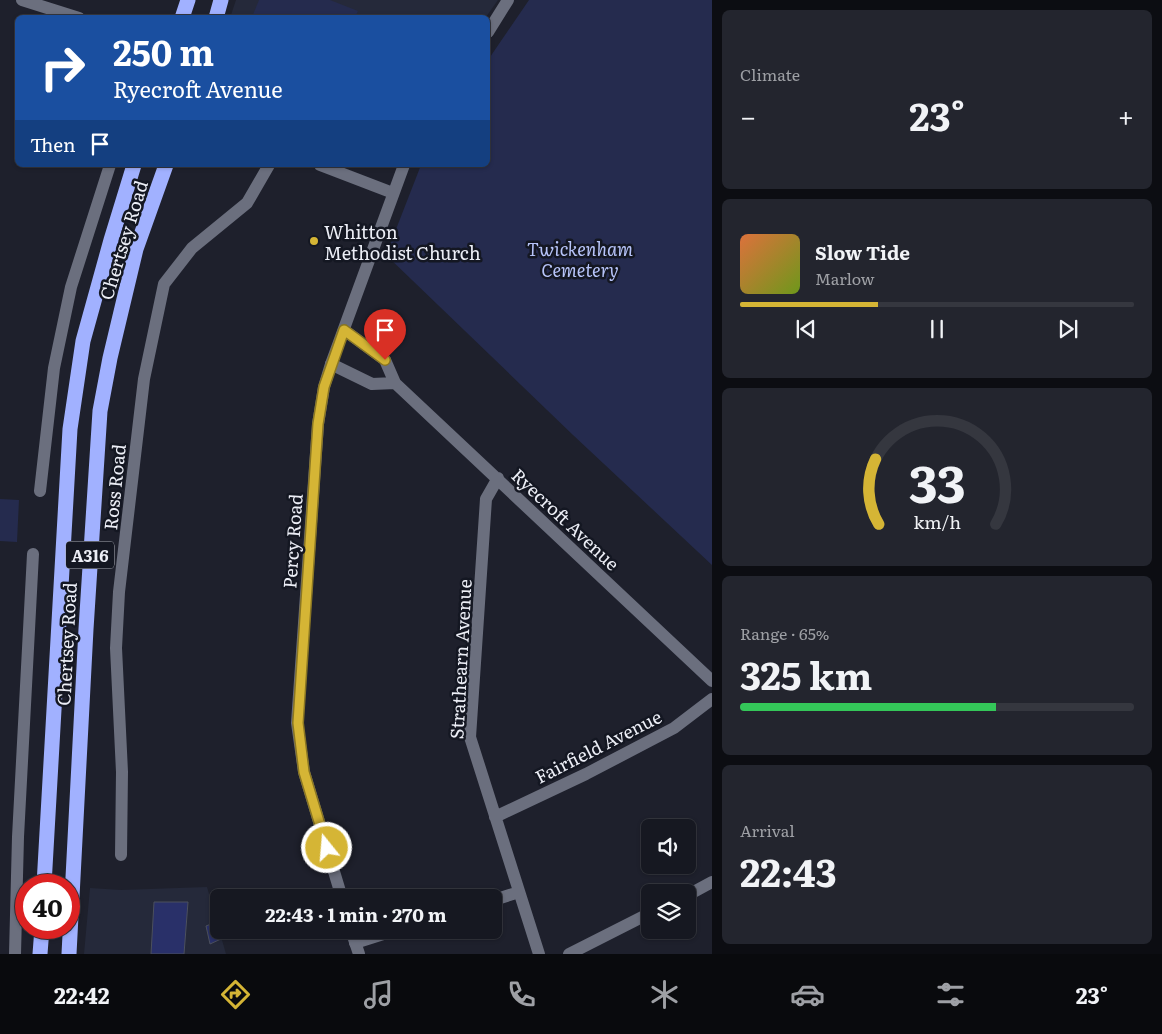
<!DOCTYPE html>
<html lang="en">
<head>
<meta charset="utf-8">
<style>
	:root { --surface:#161821; --page:#23252e; --text:#f1f3f6; --muted:#9ea0a5; --line:#35373f; --accent:#d5b535 }
	body { margin:0; font-family:Literata,serif; background:var(--page); color:var(--text); height:100vh; display:flex; flex-direction:column; font-size:19px; white-space:nowrap }
	* { box-sizing:border-box; margin:0 }
	p { font-size:16px; color:var(--muted) }
	.icon { flex:none; width:28px; height:28px; fill:none; stroke:currentColor; stroke-width:2; stroke-linecap:round; stroke-linejoin:round }
	.map { position:relative; flex:1; overflow:hidden }
	.panel { display:flex; flex-direction:column; gap:10px; padding:10px; background:#0c0d12; width:450px }
	.panel>* { flex:none }
	.hud { position:absolute; left:15px; top:15px; width:475px; height:152px; border-radius:8px; box-shadow:0 1px 4px #0004,0 0 0 1px var(--line); background:#1a4fa0; color:#fff; overflow:hidden }
	.buttons { position:absolute; left:641px; top:819px; display:grid; gap:10px }
	.buttons a { display:grid; place-items:center; width:55px; height:55px; border-radius:8px; background:var(--surface); box-shadow:0 1px 4px #0004,0 0 0 1px var(--line); font-size:25px }
	.speed { position:absolute; left:15px; top:874px; display:flex; gap:10px; font-size:25px; font-weight:700; text-align:center }
	.speed>* { display:grid; place-content:center; width:65px; height:65px; border-radius:50%; background:var(--surface); box-shadow:0 1px 4px #0004,0 0 0 1px var(--line); line-height:1 }
	.speed .limit { border:8px solid #d22; background:#fff; color:#111 }
	.pin { position:absolute; display:grid; place-items:center; width:42px; height:42px; color:#fff; margin:-51px -21px; border-radius:50% 50% 50% 0; rotate:-45deg; box-shadow:0 0 5px #0007 }
	.pin .icon { rotate:45deg }
	.me { position:absolute; width:55px; margin:-28px; rotate:343deg; stroke-linejoin:round; filter:drop-shadow(0 0 4px #0008) }
	.turn { display:flex; align-items:center; gap:18px; height:105px; padding:0 15px; font-size:22px }
	.turn .icon { width:65px; height:65px; stroke-width:2.5 }
	.turn b { display:block; font-size:35px; line-height:42px }
	.then { display:flex; align-items:center; height:48px; padding:0 15px; background:#0003; gap:10px; font-size:19px }
	.big { font-size:38px; font-weight:700; line-height:1.1 }
	.panel .card { flex:1; display:flex; flex-direction:column; justify-content:center; gap:8px; min-width:0; padding:0 18px; border-radius:8px; background:var(--page) }
	.panel .dial { align-items:center; gap:0 }
	.dial svg { height:130px; overflow:visible; fill:none; stroke:var(--line); stroke-width:7; stroke-linecap:round; text-anchor:middle }
	.dial text { fill:var(--text); stroke:none }
	.song { display:flex; align-items:center; gap:15px }
	.cover { width:60px; height:60px; border-radius:8px; background:linear-gradient(135deg,hsl(20 70% 55%),hsl(80 70% 35%)) }
	.played { height:5px; border-radius:2px; background:linear-gradient(90deg,var(--accent) 35%,var(--line) 35%) }
	.keys { display:flex; justify-content:space-around; direction:ltr }
	.heat { display:flex; justify-content:space-between; align-items:center; font-size:28px; direction:ltr }
	.charge { height:8px; border-radius:4px; background:linear-gradient(90deg,#34c759 65%,var(--line) 0) }
	.trip { position:absolute; left:210px; top:889px; width:292px; height:50px; border-radius:8px; background:var(--surface); box-shadow:0 1px 4px #0004,0 0 0 1px var(--line); font-weight:700; line-height:50px; text-align:center }
	.tab-bar { display:flex; height:80px; justify-content:space-around; align-items:center; background:#090a0d; color:var(--muted) }
	.tab-bar .icon { width:35px; height:35px }
	.tab-bar .selected { color:var(--accent) }
	.tab-bar b { font-size:22px; color:var(--text) }
	main { display:flex; flex:1; min-height:0 }
	.map>svg:first-child { display:block }
	.built { fill:#25293a }
	.green { fill:#252b4e }
	.building { fill:#293069; stroke:#4c505d }
	.lines { fill:none; stroke-linecap:round; stroke-linejoin:round }
	.street { stroke:#6b6f7e; stroke-width:12 }
	.secondary { stroke:#6b6f7e; stroke-width:12 }
	.highway { stroke:#a1b1ff; stroke-width:15 }
	.route-casing { stroke:#8a7622; stroke-width:12 }
	.route { stroke:#d5b535; stroke-width:9 }
	.poi-dot { fill:#d5b535; stroke:#141722; stroke-width:2 }
	.labels { text-anchor:middle; dominant-baseline:central; stroke-width:5; stroke-linejoin:round; paint-order:stroke }
	.shield { fill:#141722; stroke:#abaeb6; stroke-width:1 }
	.shield-label { font-size:16px; font-weight:bold; fill:#eceef6 }
	.poi-label { font-size:18px; fill:#eceef6; stroke:#141722; text-anchor:start }
	.street-label { font-size:18px; fill:#eceef6; stroke:#141722 }
	.park-label { font-size:18px; font-style:italic; fill:#b7c4f9; stroke:#141722 }
</style>
</head>
<body>
<main>
<div class="map">
<svg width="712" height="954" viewBox="0 0 712 954">
	<rect width="100%" height="100%" fill="#1e202c"/>
	<path class="built" d="M236 0H498L486 17 230 18Z
		M207 887 226 954H84L90 888 121 890Z"/>
	<path class="green" d="M259 0H330L358 11 355 17H252Z
		M529 0H712V565L573 435 386 255 421 165H488V60Z
		M0 499 19 500 17 542 0 541Z"/>
	<path class="building" d="M154 902H188L184 954H151Z
		M216 922 221 939 210 944 206 926Z"/>
	<g class="lines">
		<path class="street" d="M22 0 79 18
			M320 165 393 193
			M344 330 385 360 395 383 712 681
			M331 364 372 384 395 383
			M498 478 486 499 470 737 539 954
			M40 491 54 368 71 287 110 165
			M495 817 586 774 674 728 712 699
			M121 855 122 772 116 648 119 592 144 379 164 284 192 248 247 203 269 165
			M688 895 712 882
			M494 900 519 892
			M355 943 396 930
			M15 954 18 837 33 554
			M569 954 650 913"/>
		<path class="secondary" d="M488 32 508 0
			M342 898 304 772 297 723 318 424 324 387 331 364 404 165
			M351 930 359 954"/>
		<path class="highway" d="M182 18 188 0
			M216 18 221 0
			M44 885 70 429 83 341 111 240 134 165
			M40 954 42 928
			M69 954 86 629 100 411 110 358 136 249 166 165"/>
	</g>
	<g class="lines">
		<defs>
			<path id="route" d="M327 848 304 772 298 723 318 424 324 387 344 330 385 360"/>
		</defs>
		<use href="#route" class="route-casing"/>
		<use href="#route" class="route"/>
	</g>
	<circle class="poi-dot" cx="314" cy="241" r="5"/>
	<g class="labels">
		<rect class="shield" x="66" y="541.5" width="48" height="27" rx="4"/>
		<g class="shield-label">
			<text x="90" y="555">A316</text>
		</g>
		<g class="poi-label">
			<text x="324" y="231">Whitton<tspan x="324" dy="21">Methodist Church</tspan></text>
		</g>
		<g class="street-label">
			<text transform="translate(123 240) rotate(-73)">Chertsey Road</text>
			<text transform="translate(114 487) rotate(-84)">Ross Road</text>
			<text transform="translate(566 519) rotate(43)">Ryecroft Avenue</text>
			<text transform="translate(292 541) rotate(-86)">Percy Road</text>
			<text transform="translate(66 644) rotate(-87)">Chertsey Road</text>
			<text transform="translate(460 659) rotate(-87)">Strathearn Avenue</text>
			<text transform="translate(598 746) rotate(-27)">Fairfield Avenue</text>
		</g>
		<g class="park-label">
			<text x="580" y="248">Twickenham<tspan x="580" dy="21">Cemetery</tspan></text>
		</g>
	</g>
</svg>
<div class="buttons">
<a><svg class="icon" aria-label="sound" viewBox="0 0 24 24"><path d="M4 9h4l5-4v14l-5-4H4zM17 9q2 3 0 6"/></svg></a>
<a><svg class="icon" aria-label="layers" viewBox="0 0 24 24"><path d="M12 4l9 5-9 5-9-5zM3 14l9 5 9-5"/></svg></a>
</div>
<div class="speed"><div class="limit">40</div></div>
<div class="pin" style="left:385px;top:360px;background:#d93025"><svg class="icon" aria-label="arrive" viewBox="0 0 24 24"><path d="M6 21V4h12l-3 4 3 4H6"/></svg></div>
<svg class="me" style="left:327px;top:848px" viewBox="-20 -20 40 40"><circle r="17" fill="#d5b535" stroke="#fff" stroke-width="3"/><path d="M0-11L8 9 0 5-8 9z" fill="#fff"/></svg>
<div class="trip">22:43 · 1 min · 270 m</div>
<div class="hud">
<div class="turn"><svg class="icon" aria-label="right" viewBox="0 0 24 24"><path d="M7 20v-9h11M14 6l5 5-5 5"/></svg><div><b>250 m</b>Ryecroft Avenue</div></div>
<div class="then">Then<svg class="icon" aria-label="arrive" viewBox="0 0 24 24"><path d="M6 21V4h12l-3 4 3 4H6"/></svg></div>
</div>
</div>
<section class="panel">
<div class="card"><p>Climate</p>
<div class="heat"><a>−</a><b class="big">23°</b><a>+</a></div>
</div>
<div class="card">
<div class="song"><i class="cover"></i><div><b>Slow Tide</b><p>Marlow</p></div></div>
<div class="played"></div>
<div class="keys"><svg class="icon" aria-label="previous" viewBox="0 0 24 24"><path d="M18 5L8 12l10 7zM5 5v14"/></svg><svg class="icon" aria-label="pause" viewBox="0 0 24 24"><path d="M8 5v14M16 5v14"/></svg><svg class="icon" aria-label="next" viewBox="0 0 24 24"><path d="M6 5l10 7-10 7zM19 5v14"/></svg></div>
</div>
<div class="card dial"><svg viewBox="0 0 100 80">
<path d="M14 69A42 42 0 1 1 86 69"/>
<path d="M14 69A42 42 0 0 1 12 29" stroke="#d5b535"/>
<text x="50" y="56" font-size="32" font-weight="700">33</text>
<text x="50" y="72" font-size="11">km/h</text>
</svg></div>
<div class="card"><p>Range · 65%</p><b class="big">325 km</b><div class="charge"></div></div>
<div class="card"><p>Arrival</p><b class="big">22:43</b></div>
</section>
</main>
<nav class="tab-bar">
<b>22:42</b>
<svg class="icon selected" aria-label="directions" viewBox="0 0 24 24"><path d="M12 3l9 9-9 9-9-9zM9 14v-3h6M13 9l2 2-2 2"/></svg>
<svg class="icon" aria-label="music" viewBox="0 0 24 24"><path d="M9 18V5l10-2v13"/><circle cx="6" cy="18" r="3"/><circle cx="16" cy="16" r="3"/></svg>
<svg class="icon" aria-label="phone" viewBox="0 0 24 24"><path d="M5 4h4l2 5-3 2q2 4 5 5l2-3 5 2v4C11 20 4 13 5 4z"/></svg>
<svg class="icon" aria-label="climate" viewBox="0 0 24 24"><path d="M12 3v18M4 7l16 10M4 17L20 7"/></svg>
<svg class="icon" aria-label="car" viewBox="0 0 24 24"><path d="M5 17H2v-5l4-1 3-4h7l3 4 3 1v5h-3M9 17h6M6 11h13"/><circle cx="7" cy="17" r="2"/><circle cx="17" cy="17" r="2"/></svg>
<svg class="icon" aria-label="filters" viewBox="0 0 24 24"><path d="M4 7h16M4 17h16"/><circle cx="9" cy="7" r="2"/><circle cx="15" cy="17" r="2"/></svg>
<b>23°</b>
</nav>
</body>
</html>
